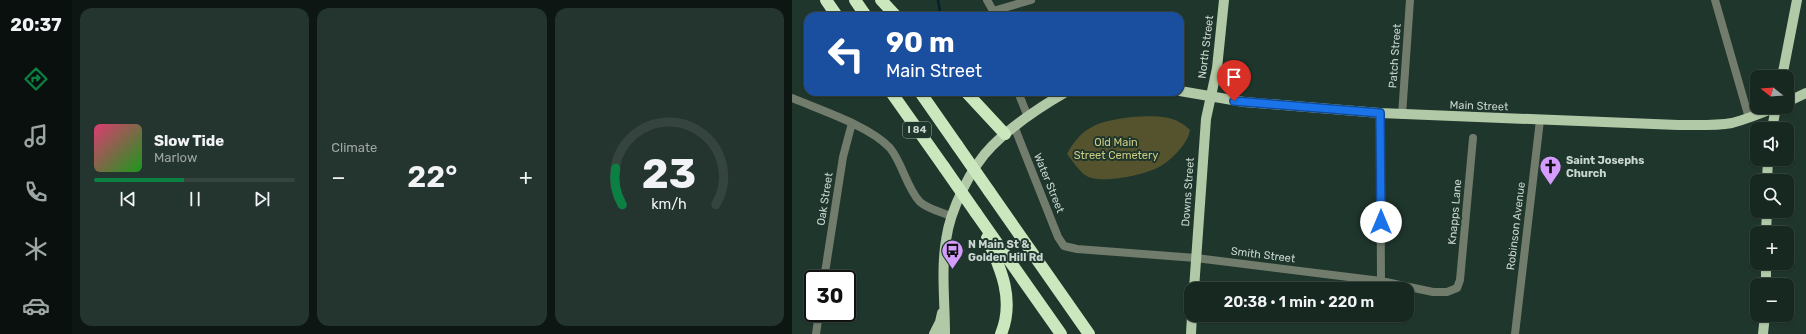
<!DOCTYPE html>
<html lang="en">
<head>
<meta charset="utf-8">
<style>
	:root { --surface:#172821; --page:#24342e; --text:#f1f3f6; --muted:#9ea6a5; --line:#36443f; --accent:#0b8043 }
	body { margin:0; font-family:Rubik,sans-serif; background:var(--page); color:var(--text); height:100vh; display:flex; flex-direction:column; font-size:15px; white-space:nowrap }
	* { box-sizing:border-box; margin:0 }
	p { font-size:13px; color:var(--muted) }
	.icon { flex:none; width:22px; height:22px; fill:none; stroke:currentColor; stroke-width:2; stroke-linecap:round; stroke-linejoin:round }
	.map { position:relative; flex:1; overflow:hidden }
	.details { display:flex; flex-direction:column; gap:8px; padding:8px; background:#0d1612; width:720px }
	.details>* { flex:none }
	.guide { position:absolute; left:12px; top:12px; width:380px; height:84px; border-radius:12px; box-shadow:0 1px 3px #0004,0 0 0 1px var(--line); background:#1a4fa0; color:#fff; overflow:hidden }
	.needle { width:26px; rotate:287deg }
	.buttons { position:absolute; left:958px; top:70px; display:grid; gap:8px }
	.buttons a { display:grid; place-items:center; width:44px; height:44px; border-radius:8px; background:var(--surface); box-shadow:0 1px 3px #0004,0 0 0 1px var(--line); font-size:20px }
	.speed { position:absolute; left:12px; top:270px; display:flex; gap:8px; font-size:20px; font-weight:700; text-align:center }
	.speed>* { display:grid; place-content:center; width:52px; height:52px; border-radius:50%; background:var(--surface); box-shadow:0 1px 3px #0004,0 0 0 1px var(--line); line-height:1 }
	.speed .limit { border:2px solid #111; border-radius:6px; background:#fff; color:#111 }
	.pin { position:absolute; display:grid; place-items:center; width:34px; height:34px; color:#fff; margin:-41px -17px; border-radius:50% 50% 50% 0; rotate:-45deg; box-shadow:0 0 4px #0007 }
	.pin .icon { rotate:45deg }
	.me { position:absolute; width:44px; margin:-22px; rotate:0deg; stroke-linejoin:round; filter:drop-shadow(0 0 3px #0008) }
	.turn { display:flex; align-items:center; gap:14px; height:84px; padding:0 16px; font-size:18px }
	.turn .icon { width:52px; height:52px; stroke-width:2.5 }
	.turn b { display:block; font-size:28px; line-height:34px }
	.big { font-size:30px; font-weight:600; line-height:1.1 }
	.details .tile { flex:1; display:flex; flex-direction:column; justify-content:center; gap:6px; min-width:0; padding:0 14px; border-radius:12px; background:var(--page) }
	.details .dial { align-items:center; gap:0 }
	.dial svg { height:104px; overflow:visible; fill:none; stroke:var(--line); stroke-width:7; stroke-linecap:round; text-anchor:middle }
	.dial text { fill:var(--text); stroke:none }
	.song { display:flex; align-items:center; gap:12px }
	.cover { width:48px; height:48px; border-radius:6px; background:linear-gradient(135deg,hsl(340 70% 55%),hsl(120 70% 35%)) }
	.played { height:4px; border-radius:2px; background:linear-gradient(90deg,var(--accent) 45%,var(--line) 45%) }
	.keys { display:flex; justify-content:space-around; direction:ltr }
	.heat { display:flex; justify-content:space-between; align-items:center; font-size:22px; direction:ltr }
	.details .tiles { flex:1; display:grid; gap:8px; grid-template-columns:repeat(3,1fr) }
	.trip { position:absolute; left:392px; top:282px; width:230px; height:40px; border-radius:12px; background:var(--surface); box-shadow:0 1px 3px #0004,0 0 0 1px var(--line); font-weight:600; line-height:40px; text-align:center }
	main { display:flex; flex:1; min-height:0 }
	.dock { display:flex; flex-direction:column; width:72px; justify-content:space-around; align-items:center; background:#09100d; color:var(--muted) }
	.dock .icon { width:28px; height:28px }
	.dock .on { color:var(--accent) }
	.dock b { font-size:18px; color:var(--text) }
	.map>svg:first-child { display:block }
	.green { fill:#54532d }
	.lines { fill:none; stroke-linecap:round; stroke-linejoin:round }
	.stream { stroke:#05212a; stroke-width:2.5 }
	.minor { stroke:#717c6c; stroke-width:8 }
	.major { stroke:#b2c9a7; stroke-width:10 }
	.highway { stroke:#cbe7be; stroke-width:12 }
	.highway-bridge { stroke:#cbe7be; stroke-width:12 }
	.route-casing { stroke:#114b97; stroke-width:10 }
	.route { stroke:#1a73e8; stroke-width:7 }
	.labels { text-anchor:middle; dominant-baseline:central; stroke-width:4; stroke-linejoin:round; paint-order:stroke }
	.shield { fill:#1f362c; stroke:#96a69e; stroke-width:1 }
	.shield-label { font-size:10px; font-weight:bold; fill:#c9d6cf }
	.street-label { font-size:11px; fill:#c9d6cf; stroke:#1f362c }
	.park-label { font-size:11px; fill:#cdca83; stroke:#1f362c }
	.poi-label { font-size:11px; font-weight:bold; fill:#c9d6cf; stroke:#1f362c; text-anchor:start }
</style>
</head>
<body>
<main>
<nav class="dock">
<b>20:37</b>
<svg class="icon on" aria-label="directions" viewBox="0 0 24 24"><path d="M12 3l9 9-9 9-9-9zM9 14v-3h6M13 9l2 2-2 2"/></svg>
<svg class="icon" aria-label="music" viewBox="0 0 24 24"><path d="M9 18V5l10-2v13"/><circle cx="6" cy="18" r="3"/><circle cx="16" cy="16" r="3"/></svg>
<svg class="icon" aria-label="phone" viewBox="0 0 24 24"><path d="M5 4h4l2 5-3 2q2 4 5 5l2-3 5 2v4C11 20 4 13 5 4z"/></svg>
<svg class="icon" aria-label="climate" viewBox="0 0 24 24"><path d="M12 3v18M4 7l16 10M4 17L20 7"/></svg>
<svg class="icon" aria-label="car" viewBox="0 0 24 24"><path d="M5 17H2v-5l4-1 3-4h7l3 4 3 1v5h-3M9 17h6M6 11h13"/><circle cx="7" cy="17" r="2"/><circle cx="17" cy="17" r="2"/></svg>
</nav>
<section class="details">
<div class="tiles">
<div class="tile">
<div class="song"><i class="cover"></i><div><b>Slow Tide</b><p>Marlow</p></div></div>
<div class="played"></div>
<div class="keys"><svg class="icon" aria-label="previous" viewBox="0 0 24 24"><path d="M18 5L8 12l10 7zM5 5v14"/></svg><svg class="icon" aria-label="pause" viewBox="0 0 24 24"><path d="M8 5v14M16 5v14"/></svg><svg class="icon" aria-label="next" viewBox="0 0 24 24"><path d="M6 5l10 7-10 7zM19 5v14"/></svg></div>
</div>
<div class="tile"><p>Climate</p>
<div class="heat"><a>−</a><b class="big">22°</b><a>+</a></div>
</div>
<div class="tile dial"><svg viewBox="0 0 100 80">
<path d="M14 69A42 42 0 1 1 86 69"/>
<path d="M14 69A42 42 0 0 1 9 41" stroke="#0b8043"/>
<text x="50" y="56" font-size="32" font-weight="700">23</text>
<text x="50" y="72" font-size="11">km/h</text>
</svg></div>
</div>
</section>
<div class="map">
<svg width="1014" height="334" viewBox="0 0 1014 334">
	<rect width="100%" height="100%" fill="#1f362c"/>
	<path class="green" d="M340 117C361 116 382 114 398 130 396 144 378 162 365 168 351 175 307 185 293 175 286 170 281 161 275 154 291 125 308 121 340 117Z"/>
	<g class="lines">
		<path class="stream" d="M146 0 149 16"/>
		<path class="minor" d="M195 0 204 16
			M923 0 957 118
			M201 11 239 0
			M226 92 236 117
			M0 98C28 110 78 126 98 148 111 164 114 187 128 202 136 209 149 212 159 216
			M588 113 589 281
			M610 115 618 0
			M222 126 266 237 272 246 285 249 404 258 589 281 641 292H655L665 288 668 280 681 138
			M32 279 51 157 60 123
			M24 334 27 313
			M723 334 748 120"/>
		<path class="major" d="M990 77 1005 0
			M388 91 452 102 588 113 886 125C904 125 922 126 940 123 955 119 970 113 984 107
			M995 102 1014 93
			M980 129 984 107
			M975 181 976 159
			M974 233 975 211
			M974 285V263
			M402 289 414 119 425 68 432 0
			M142 334 148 322 150 313
			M153 334C153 303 149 270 154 240 158 210 179 167 200 146 222 124 248 107 274 92
			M399 334 400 315
			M971 334 973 315"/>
		<path class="highway" d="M34 0 45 16
			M63 0 74 16
			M89 0 104 16
			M99 92 152 167
			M128 92 165 145
			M174 92 213 134
			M197 191 297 334
			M184 213 269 334
			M195 238C209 269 223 300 209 334"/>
		<path class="highway-bridge" d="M165 145 197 191
			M152 167 184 213"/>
	</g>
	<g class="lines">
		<defs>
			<path id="route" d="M442 101 588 113 589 222"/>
		</defs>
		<use href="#route" class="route-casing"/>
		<use href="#route" class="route"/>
	</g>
	<defs>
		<symbol id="church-pin" viewBox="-11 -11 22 30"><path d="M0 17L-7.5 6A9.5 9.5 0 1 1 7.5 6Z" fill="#d49cfc" stroke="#1f362c"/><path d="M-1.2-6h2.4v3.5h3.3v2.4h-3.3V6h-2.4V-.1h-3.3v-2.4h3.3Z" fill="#111"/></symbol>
		<symbol id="bus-pin" viewBox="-11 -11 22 30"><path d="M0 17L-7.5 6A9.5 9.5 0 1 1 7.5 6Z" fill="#d49cfc" stroke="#1f362c"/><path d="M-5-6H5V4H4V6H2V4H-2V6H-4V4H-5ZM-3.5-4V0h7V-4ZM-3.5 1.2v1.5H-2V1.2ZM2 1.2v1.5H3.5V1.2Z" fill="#111"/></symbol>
	</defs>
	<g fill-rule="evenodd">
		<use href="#church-pin" x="746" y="154" width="25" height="34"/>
		<use href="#bus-pin" x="148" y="238" width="25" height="34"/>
	</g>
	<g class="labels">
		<rect class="shield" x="111" y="122" width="28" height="16" rx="3"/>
		<g class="shield-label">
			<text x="125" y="130">I 84</text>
		</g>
		<g class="street-label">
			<text transform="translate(414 47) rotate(-83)">North Street</text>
			<text transform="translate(603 56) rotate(-86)">Patch Street</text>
			<text transform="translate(687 106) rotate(2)">Main Street</text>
			<text transform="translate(257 183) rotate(68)">Water Street</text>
			<text transform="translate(396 192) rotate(-86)">Downs Street</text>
			<text transform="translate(33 199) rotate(-81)">Oak Street</text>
			<text transform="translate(663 212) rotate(-85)">Knapps Lane</text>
			<text transform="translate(724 226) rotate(-83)">Robinson Avenue</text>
			<text transform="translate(471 255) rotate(7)">Smith Street</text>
		</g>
		<g class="park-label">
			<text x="324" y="142">Old Main<tspan x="324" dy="13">Street Cemetery</tspan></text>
		</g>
		<g class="poi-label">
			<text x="774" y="160">Saint Josephs<tspan x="774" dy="13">Church</tspan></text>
			<text x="176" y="244">N Main St &amp;<tspan x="176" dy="13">Golden Hill Rd</tspan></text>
		</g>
	</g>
</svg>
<div class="buttons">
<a><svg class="needle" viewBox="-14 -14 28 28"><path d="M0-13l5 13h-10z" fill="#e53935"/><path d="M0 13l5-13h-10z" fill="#9ea6a5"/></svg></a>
<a><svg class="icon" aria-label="sound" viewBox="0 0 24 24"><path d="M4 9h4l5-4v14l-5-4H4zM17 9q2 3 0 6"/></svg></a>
<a><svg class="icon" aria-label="search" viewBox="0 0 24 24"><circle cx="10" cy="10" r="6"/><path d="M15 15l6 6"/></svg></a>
<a>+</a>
<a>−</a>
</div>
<div class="speed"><div class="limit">30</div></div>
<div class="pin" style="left:442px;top:101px;background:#d93025"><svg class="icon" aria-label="arrive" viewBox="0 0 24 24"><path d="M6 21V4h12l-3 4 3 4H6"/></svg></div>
<svg class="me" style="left:589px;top:222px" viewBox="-20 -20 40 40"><circle r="19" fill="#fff"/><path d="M0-13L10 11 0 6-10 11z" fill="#1a73e8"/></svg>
<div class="trip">20:38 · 1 min · 220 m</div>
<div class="guide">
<div class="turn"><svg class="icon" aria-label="left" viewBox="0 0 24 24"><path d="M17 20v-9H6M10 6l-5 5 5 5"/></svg><div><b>90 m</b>Main Street</div></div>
</div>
</div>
</main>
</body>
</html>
